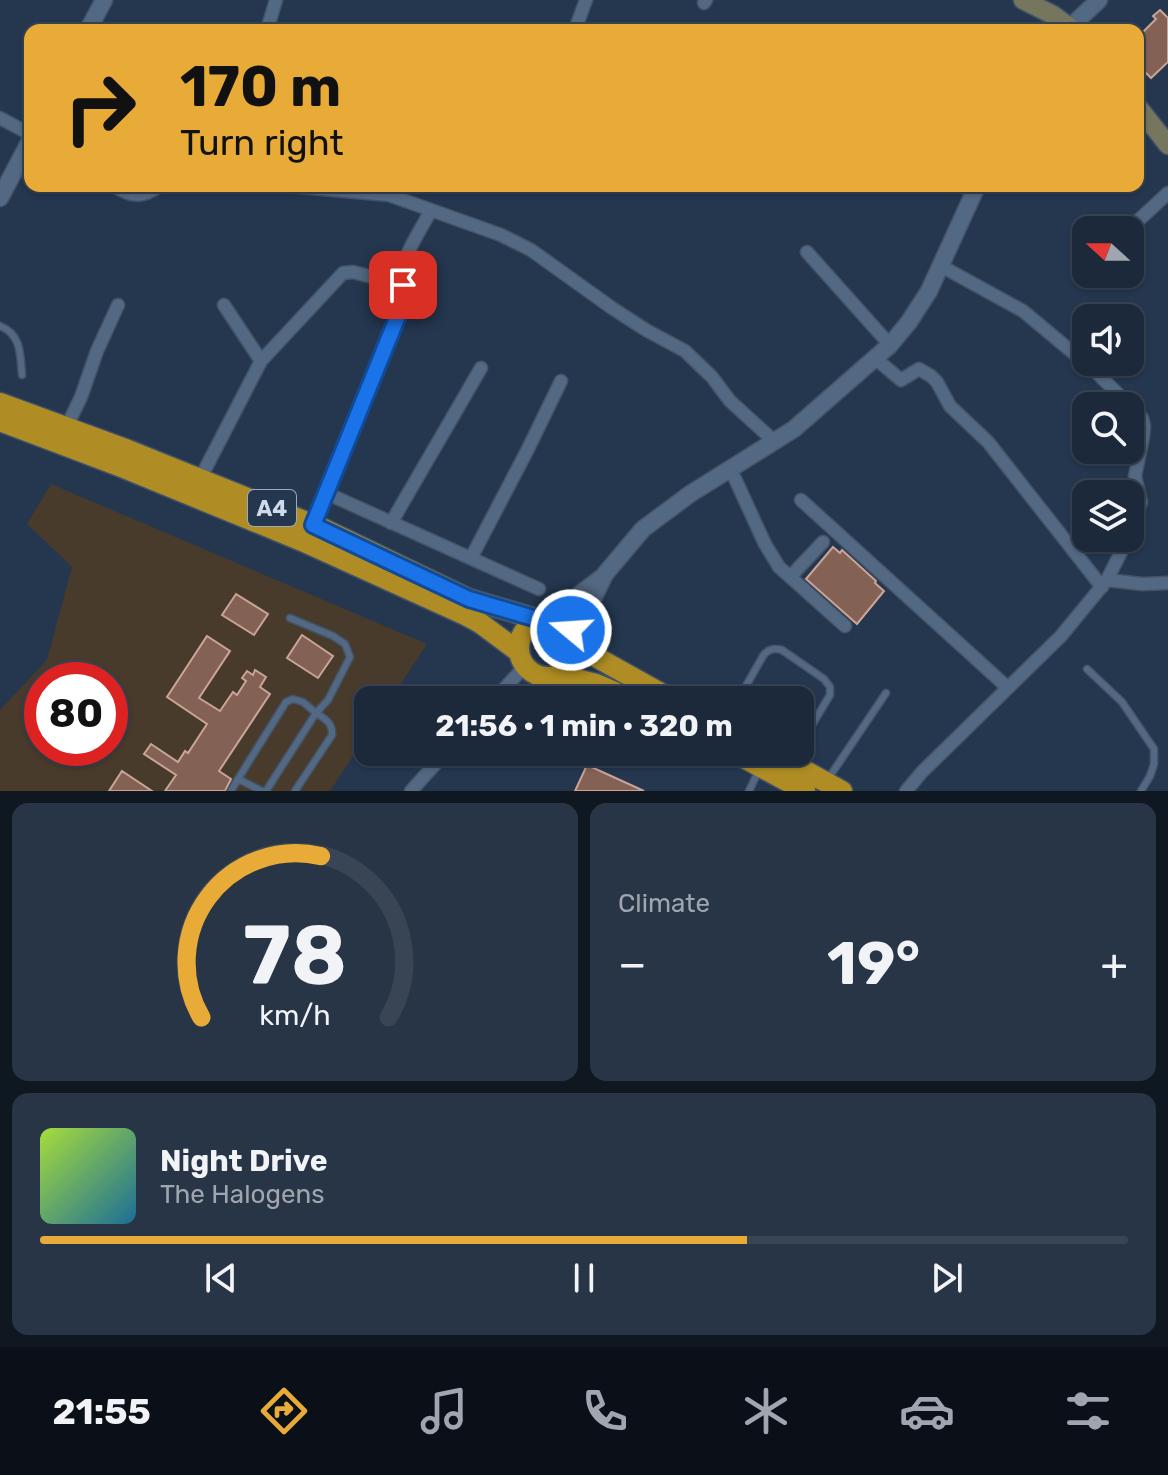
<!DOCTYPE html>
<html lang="en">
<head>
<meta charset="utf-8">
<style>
	:root { --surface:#1b293b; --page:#283546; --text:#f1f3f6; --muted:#a0a6af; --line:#394555; --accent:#e8ab37 }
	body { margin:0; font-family:Rubik,sans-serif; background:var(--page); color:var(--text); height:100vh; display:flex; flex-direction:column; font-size:30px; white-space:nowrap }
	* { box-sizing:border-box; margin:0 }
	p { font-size:26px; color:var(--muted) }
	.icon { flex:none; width:44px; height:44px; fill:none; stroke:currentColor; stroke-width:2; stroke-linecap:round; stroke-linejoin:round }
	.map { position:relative; height:791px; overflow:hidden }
	.details { display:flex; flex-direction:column; gap:12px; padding:12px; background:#0f1720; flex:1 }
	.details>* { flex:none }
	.top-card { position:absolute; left:24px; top:24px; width:1120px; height:168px; border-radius:16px; box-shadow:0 2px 6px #0004,0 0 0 2px var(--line); background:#e8ab37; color:#111; overflow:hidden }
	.needle { width:52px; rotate:291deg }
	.controls { position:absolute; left:1072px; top:216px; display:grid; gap:16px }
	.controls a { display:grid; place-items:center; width:72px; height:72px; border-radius:16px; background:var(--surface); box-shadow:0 2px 6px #0004,0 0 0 2px var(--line); font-size:40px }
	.speed { position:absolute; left:24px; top:662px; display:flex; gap:16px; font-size:40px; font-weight:700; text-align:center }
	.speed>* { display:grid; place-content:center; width:104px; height:104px; border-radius:50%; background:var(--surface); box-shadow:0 2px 6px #0004,0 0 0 2px var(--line); line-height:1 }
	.speed .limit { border:12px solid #d22; background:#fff; color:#111 }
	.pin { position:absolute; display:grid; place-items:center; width:68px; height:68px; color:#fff; margin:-34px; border-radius:16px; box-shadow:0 4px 12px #0006 }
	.me { position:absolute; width:88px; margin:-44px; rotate:288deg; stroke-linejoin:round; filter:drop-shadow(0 0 6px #0008) }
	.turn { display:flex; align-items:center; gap:28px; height:168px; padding:0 24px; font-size:36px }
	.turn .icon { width:104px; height:104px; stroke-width:2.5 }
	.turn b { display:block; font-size:56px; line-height:68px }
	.big { font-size:60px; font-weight:700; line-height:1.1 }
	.details .widget { flex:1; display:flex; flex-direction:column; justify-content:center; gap:12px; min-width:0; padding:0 28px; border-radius:16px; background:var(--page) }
	.details .dial { align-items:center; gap:0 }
	.dial svg { height:208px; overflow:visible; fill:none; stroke:var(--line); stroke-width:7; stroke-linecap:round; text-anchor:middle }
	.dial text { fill:var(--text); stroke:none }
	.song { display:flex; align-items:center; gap:24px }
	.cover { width:96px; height:96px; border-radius:12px; background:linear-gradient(135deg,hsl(80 70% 55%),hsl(200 70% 35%)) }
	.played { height:8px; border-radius:4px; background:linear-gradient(90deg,var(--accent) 65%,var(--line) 65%) }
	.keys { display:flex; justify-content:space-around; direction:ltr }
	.heat { display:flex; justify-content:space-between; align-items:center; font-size:44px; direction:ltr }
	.details .tiles { flex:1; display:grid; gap:12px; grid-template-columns:1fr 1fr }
	.widget:last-child { grid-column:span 2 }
	.trip { position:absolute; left:354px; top:686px; width:460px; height:80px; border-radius:16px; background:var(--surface); box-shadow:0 2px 6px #0004,0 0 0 2px var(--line); font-weight:700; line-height:80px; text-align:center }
	.tabs { display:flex; height:128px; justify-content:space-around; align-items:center; background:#0b1018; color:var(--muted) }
	.tabs .icon { width:56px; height:56px }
	.tabs .on { color:var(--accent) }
	.tabs b { font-size:36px; color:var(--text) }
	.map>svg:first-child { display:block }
	.medical { fill:#483b2c; fill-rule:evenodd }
	.building { fill:#846155; stroke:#caa497; stroke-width:2 }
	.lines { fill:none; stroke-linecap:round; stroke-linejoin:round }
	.service-casing { stroke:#435367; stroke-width:9 }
	.minor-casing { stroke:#435367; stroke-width:15 }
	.tertiary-casing { stroke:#435367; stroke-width:19 }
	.secondary-casing { stroke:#435367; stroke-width:21 }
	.trunk-casing { stroke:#435367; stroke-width:23 }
	.service { stroke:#536882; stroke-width:6 }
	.minor { stroke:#536882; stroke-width:12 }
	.tertiary { stroke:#536882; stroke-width:16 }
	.secondary { stroke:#76765f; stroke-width:18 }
	.trunk { stroke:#af8d24; stroke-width:20 }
	.route-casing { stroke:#114b97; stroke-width:20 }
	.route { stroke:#1a73e8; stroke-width:14 }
	.labels { text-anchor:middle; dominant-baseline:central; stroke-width:7; stroke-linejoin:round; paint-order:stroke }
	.shield { fill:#24374f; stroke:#9caabc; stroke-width:2 }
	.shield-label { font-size:22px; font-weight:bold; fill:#cfdbea }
</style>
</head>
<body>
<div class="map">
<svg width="1168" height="791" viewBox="0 0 1168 791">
	<rect width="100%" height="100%" fill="#24374f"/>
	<path class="medical" d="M51 484 427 644 390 700H368V733L330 791H0V710L47 660 72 567 27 524ZM42 680H110V748H42Z"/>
	<path class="building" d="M1160 10 1168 18V62L1151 78 1138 65V37L1156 19 1153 16Z
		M833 547 840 553 842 550 876 581 875 583 884 591 857 624 806 579Z
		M236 594 268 614 254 635 222 615Z
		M302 635 333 656 318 678 287 658Z
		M207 636 230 651 199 698 220 711 233 692 237 695 246 681 242 678 247 671 253 675 255 670 266 677 260 687 270 694 219 771 231 779 225 791H165L176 775 144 754 151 744 178 762 185 751 188 753 207 724 167 697Z
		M587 765 644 791H575Z
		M122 771 152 791H109Z"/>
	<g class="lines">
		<defs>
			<path id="service" d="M0 326C22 335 20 355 22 375
				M290 618 333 636 345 644 350 657 328 700 316 713C325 719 333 723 332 735L295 791
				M1087 669 1122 702 1154 749V764L1150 776 1141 791
				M738 700 763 656C768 649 773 648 782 650L824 679 830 687V695L800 745
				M238 779 286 702 293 699 303 702 316 713 266 791
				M828 779 886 693
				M231 791 238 779 262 791
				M749 791 759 770"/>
			<path id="minor" d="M704 3 706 0
				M267 30 276 0
				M575 30 586 0
				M0 118 30 134
				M114 186C131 197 143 198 159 186
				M289 186 389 195 501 235 531 250 612 308 646 330 685 351 712 377 730 401 775 442
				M1128 230 1168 193
				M807 252 890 345
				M941 266 1023 311 1095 371 1142 418 1144 426 1143 437 1135 476 1141 502 1130 533
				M224 305 261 361
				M876 359 901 380 919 369 931 376 937 382 950 406 988 442 1102 587
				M66 428 81 397 97 351 118 305
				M731 470 765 544 779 567 845 626
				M200 479 261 361 343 273 353 272 403 285
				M326 493 539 589
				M801 500 1007 687
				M391 523 481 368
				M313 525 402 306C404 295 401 285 402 274 405 251 421 230 431 210
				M471 558 528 449 561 381
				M790 577 823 542
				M1107 580 1142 584 1168 583
				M494 700 525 666
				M411 791 446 752
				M906 791 922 772 1061 636 1107 580 1128 538"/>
			<path id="tertiary" d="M88 30 104 0
				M1067 30 1099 0
				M0 198 30 141
				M547 619 601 578
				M575 636 605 574 643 529 690 494 794 429 890 345 909 322 929 291 977 186"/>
			<path id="secondary" d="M1023 0 1053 15 1073 30
				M1138 107 1168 145"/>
			<path id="trunk" d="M0 403 128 450 324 529 469 599 540 620
				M0 421 124 468 302 541 465 615 480 623 519 652
				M519 648a29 29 0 1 1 58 0a29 29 0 1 1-58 0Z
				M578 647 673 700
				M560 675 596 684 633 700
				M733 752 805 791
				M771 752 842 791"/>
		</defs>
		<use href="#service" class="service-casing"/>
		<use href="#minor" class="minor-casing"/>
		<use href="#tertiary" class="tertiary-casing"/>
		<use href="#secondary" class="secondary-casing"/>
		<use href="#trunk" class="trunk-casing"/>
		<use href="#service" class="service"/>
		<use href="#minor" class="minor"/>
		<use href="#tertiary" class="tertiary"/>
		<use href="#secondary" class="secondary"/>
		<use href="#trunk" class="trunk"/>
	</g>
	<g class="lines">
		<defs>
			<path id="route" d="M403 285 404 296 402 306 313 525 469 599 540 620 554 619 567 625 571 630"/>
		</defs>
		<use href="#route" class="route-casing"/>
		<use href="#route" class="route"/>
	</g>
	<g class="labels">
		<rect class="shield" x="248" y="490" width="48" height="36" rx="6"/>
		<g class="shield-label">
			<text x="272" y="508">A4</text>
		</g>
	</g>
</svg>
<div class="controls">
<a><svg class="needle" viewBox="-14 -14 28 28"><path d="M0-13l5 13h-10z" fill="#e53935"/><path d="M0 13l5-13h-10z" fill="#a0a6af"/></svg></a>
<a><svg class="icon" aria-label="sound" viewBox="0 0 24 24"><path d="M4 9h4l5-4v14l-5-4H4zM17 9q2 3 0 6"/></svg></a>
<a><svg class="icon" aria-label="search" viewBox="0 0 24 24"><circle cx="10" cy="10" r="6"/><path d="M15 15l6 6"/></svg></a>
<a><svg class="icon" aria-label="layers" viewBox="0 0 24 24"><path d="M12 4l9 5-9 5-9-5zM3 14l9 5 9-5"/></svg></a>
</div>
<div class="speed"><div class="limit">80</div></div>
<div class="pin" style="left:403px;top:285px;background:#d93025"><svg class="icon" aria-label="arrive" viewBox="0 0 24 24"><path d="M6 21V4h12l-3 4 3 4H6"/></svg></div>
<svg class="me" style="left:571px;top:630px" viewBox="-20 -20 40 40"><circle r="17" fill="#1a73e8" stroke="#fff" stroke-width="3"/><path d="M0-11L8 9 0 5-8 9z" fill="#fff"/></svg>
<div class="trip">21:56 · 1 min · 320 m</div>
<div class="top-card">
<div class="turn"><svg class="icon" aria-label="right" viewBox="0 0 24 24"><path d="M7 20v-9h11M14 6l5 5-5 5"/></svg><div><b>170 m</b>Turn right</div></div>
</div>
</div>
<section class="details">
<div class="tiles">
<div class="widget dial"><svg viewBox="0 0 100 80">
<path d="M14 69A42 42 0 1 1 86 69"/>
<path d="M14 69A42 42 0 0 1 60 7" stroke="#e8ab37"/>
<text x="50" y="56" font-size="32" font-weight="700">78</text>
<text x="50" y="72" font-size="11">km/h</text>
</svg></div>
<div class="widget"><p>Climate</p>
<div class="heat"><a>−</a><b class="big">19°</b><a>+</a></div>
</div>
<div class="widget">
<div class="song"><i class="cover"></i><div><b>Night Drive</b><p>The Halogens</p></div></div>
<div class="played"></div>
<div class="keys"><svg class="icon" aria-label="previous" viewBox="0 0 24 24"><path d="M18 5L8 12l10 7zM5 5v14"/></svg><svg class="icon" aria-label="pause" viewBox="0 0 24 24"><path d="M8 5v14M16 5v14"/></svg><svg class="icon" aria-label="next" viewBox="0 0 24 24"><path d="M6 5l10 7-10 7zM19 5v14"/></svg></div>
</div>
</div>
</section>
<nav class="tabs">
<b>21:55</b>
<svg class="icon on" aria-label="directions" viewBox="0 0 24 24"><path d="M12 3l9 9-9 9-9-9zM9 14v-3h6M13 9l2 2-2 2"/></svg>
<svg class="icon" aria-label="music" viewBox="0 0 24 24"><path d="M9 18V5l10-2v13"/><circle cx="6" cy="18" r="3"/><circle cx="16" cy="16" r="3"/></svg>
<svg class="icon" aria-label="phone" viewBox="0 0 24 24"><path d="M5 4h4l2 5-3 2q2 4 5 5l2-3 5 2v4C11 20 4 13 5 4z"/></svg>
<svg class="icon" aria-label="climate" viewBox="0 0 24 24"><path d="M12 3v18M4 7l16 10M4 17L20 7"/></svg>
<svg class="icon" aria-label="car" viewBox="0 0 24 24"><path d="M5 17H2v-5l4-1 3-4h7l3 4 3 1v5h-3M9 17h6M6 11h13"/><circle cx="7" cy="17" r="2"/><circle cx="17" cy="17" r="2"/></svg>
<svg class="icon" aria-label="filters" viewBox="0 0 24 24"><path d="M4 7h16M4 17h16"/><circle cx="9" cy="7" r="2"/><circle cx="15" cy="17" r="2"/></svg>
</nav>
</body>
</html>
